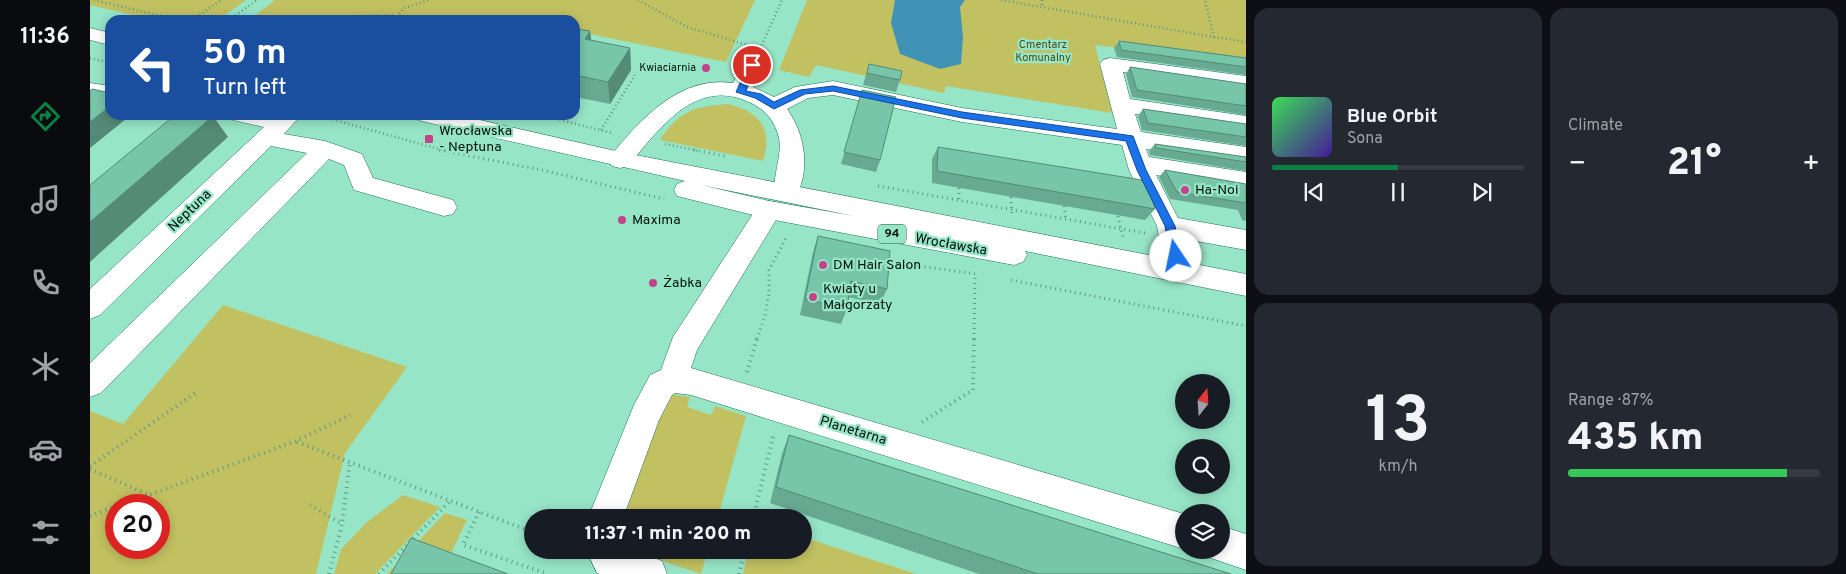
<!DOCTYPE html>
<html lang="en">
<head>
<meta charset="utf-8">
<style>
	:root { --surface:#171b24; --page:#242831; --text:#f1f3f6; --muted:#9ea1a6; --line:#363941; --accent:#0b8043 }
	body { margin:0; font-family:Overpass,sans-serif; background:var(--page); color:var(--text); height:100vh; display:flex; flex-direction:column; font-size:19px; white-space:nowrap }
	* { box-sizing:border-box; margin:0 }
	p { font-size:16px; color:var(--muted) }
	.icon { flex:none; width:28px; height:28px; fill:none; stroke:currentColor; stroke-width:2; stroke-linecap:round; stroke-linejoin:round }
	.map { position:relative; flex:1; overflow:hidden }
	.details { display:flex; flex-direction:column; gap:8px; padding:8px; background:#0d0f14; width:600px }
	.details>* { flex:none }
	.guide { position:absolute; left:15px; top:15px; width:475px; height:105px; border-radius:15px; box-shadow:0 2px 12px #0003; background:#1a4fa0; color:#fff; overflow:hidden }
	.needle { width:32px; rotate:17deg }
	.tools { position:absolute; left:1085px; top:374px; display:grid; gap:10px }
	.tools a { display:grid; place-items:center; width:55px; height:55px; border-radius:50%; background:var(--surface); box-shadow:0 2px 12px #0003; font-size:25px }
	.speed { position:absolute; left:15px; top:494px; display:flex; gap:10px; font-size:25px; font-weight:700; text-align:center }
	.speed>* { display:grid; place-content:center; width:65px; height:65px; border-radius:50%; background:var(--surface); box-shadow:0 2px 12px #0003; line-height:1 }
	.speed .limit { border:8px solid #d22; background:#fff; color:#111 }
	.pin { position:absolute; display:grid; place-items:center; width:42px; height:42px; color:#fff; margin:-21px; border:2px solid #fff; border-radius:50%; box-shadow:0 1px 5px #0007 }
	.me { position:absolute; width:55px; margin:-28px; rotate:349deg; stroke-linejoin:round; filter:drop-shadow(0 0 4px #0008) }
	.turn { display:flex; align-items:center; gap:18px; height:105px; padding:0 15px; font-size:22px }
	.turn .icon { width:65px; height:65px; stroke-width:2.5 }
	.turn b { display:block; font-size:35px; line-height:42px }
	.big { font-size:38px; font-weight:800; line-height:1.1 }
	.details .card { flex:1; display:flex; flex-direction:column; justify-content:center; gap:8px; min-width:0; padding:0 18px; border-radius:15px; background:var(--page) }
	.details .dial { align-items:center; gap:0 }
	.dial b { font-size:65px; line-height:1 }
	.song { display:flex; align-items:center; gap:15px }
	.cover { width:60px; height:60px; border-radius:8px; background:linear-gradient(135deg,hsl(130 70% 55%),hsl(260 70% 35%)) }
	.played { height:5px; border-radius:2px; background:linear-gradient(90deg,var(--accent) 50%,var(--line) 50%) }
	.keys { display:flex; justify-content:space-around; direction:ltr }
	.heat { display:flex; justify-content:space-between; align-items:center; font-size:28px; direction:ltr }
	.charge { height:8px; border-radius:4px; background:linear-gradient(90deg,#34c759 87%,var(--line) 0) }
	.details .tiles { flex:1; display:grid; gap:8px; grid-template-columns:repeat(2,1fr) }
	.trip { position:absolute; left:434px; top:509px; width:288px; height:50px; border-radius:25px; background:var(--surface); box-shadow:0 2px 12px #0003; font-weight:800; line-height:50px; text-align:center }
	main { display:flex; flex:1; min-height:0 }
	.menu { display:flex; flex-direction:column; width:90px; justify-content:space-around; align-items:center; background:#090b0e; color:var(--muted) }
	.menu .icon { width:35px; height:35px }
	.menu .current { color:var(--accent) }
	.menu b { font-size:22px; color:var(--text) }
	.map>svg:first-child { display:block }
	.green { fill:#c2c162; fill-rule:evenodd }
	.water { fill:#4093b4 }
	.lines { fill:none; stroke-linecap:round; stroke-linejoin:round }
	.minor-casing { stroke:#1e7158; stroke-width:1 }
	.major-casing { stroke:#1e7158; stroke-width:1 }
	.path-far2 { stroke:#609983; stroke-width:2.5; stroke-dasharray:1 3; stroke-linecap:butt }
	.path-far1 { stroke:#609983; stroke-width:3; stroke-dasharray:1 4; stroke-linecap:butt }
	.path { stroke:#609983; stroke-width:4; stroke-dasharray:1 4.5; stroke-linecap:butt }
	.minor { fill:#fff; fill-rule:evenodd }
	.major { fill:#fff; fill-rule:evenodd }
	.wall { fill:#67aa91 }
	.shaded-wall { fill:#548b76 }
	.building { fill:#78c6a9; stroke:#548b76 }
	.route { fill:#1a73e8; stroke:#114b97 }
	.poi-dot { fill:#c2428c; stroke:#97e5c7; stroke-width:2 }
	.labels { text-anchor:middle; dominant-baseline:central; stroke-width:4.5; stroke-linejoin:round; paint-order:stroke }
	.far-park-label { font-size:11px; fill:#4c4b14; stroke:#97e5c7 }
	.far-poi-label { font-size:11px; fill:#00130c; stroke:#97e5c7; text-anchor:end }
	.shield { fill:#97e5c7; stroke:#2d5244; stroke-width:1 }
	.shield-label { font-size:12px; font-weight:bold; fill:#00130c }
	.poi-label { font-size:14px; fill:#00130c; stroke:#97e5c7; text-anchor:start }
	.street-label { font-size:14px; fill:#00130c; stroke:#97e5c7 }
</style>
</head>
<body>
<main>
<nav class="menu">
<b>11:36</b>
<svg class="icon current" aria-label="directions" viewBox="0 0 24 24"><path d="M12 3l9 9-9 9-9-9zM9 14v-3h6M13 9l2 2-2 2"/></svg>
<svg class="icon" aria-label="music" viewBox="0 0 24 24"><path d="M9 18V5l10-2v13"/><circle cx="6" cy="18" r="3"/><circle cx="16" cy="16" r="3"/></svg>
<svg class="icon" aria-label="phone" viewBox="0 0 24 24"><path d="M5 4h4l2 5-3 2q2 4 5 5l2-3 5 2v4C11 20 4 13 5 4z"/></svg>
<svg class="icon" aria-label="climate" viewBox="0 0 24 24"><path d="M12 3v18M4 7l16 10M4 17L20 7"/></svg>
<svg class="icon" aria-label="car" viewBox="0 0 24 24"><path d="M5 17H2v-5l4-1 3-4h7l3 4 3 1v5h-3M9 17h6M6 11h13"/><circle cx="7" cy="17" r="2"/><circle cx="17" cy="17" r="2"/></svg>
<svg class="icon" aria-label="filters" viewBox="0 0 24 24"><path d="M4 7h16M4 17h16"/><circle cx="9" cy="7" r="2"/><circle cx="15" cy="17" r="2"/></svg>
</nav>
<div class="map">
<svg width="1156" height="574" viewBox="0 0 1156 574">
	<rect width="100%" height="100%" fill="#97e5c7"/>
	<path class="green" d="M0 0H156L128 20H64L0 5Z
		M185 0H665L636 62 485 31V20H159Z
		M717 0H1156V65L1005 45 1022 113 856 86 854 93 726 65 719 77 689 70Z
		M638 104C670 112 683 128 673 161L570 140C588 111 606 106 638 104Z
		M133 305 317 367 255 453 226 574H0V411L33 424ZM26 505H69V548H26Z
		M578 394 600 397 597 407 621 415 625 406 656 416 628 517 526 518Z
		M313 495 350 507 285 574H244L251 549 277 522Z
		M355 513 377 520 358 559 325 574H297Z
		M713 537 826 574H653L658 550H712Z
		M541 550H618L611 574Z"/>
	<path class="water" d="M805 0H875L870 7 873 37 871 64 850 69 810 54 801 23Z"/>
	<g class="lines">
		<defs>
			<path id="minor" d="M1020 58 1156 76V90L1033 72 1040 99 1156 116V130L1045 114 1051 132 1156 147V163L1056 149 1059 157 1156 172V190L1066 175 1088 218 1156 230V250L1095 239 1103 272 1099 280 1089 283 1079 280 1075 272 1067 226 1039 170 1032 145 872 122 743 95 718 98 697 109C715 133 721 171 705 198L696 201 687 198C679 184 693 157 689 138 685 121 675 109 659 102 605 77 569 129 538 166L530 168 522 166 518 160C524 150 533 142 540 133 568 103 600 77 643 83L655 61 662 59 669 61 672 65 663 87 684 97 705 87 743 81 872 108 1027 129 1010 64 1013 60Z
				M0 83 20 86V100L0 97Z
				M140 115H211L194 134 235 141 272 154 283 178 363 200 367 207 363 214 354 216 264 190 254 165 239 159 11 393 0 397V363L217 153 181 146 10 315 0 319V289L174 127 143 120Z
				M679 201 688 203 692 210 607 350 601 368 1094 514V549L601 395 585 393 582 395 569 420 533 518H498L544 405 560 375 571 370 583 337 670 203Z
				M1131 526 1156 534V570L1118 557 1116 550H1131Z
				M496 550H543L572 561 577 574H510L507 573Z"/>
			<path id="major" d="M0 28 20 33V45L0 40Z
				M325 115H368L530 152 1156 274V296L935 251 937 255 933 262 924 265 679 219 587 196 584 190 587 184 595 181 336 122 328 120ZM611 185 764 216 679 201Z"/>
		</defs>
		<use href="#minor" class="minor-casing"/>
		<use href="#major" class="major-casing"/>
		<path class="path-far2" d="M4 0 88 20
			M548 0 597 27 657 45
			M911 0 1124 37 1115 0
			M952 0V8
			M103 20 131 0
			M139 20 167 0
			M219 20 232 17 306 15
			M304 20 314 8 340 0
			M1124 37 1156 42
			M670 49 692 0
			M0 58 20 63
			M450 115 522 133
			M223 117 241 119 356 151
			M241 119 245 115
			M511 130 545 75
			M575 144 610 151"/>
		<path class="path-far1" d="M349 150 452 170 574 199
			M604 150 635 156
			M788 186 1055 233
			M869 188V202
			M921 197 922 216
			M974 206 976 220
			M1028 216 1033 237
			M795 261 886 274
			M921 280 1156 326
			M667 339 675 316 679 292V270L697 236
			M884 339 885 274"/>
		<path class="path" d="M657 372 667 338
			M832 422 883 390 884 338
			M207 442 442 532
			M0 466 107 392
			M0 469 59 495 206 441 260 415
			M30 505 58 495
			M220 505 252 524
			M389 512 373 545 458 574
			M0 516 26 506
			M663 518 684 433
			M239 574 252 524 260 462
			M289 574 360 501
			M649 574 655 550"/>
		<use href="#minor" class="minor"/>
		<use href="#major" class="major"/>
	</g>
	<path class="wall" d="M485 29 500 31 501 40 540 48 541 70 520 104 485 97Z
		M1029 41 1156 58V75L1027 57 1024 48Z
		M779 64 810 80 806 92 773 85Z
		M1040 67 1156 84V115L1042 97 1036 74Z
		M772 90 790 160 786 172 751 164Z
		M1053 109 1156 124V146L1052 130 1048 116Z
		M1065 144 1156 157V171L1060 155 1059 151Z
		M848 147 1065 209 1055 220 842 183V159Z
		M1075 170 1156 184V221L1152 220 1148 210 1080 199 1069 177Z
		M728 236 797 289 790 304 758 297 757 309 751 324 710 315 723 252Z
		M699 435 1141 574H889L680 503 692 454Z"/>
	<path class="shaded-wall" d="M500 31 503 54 495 39Z
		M540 48 541 70 520 104 518 82Z
		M20 106V115H41L0 148V122Z
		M123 116 138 137 0 262V222Z"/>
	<path class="building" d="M485 29 500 31 495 39 540 48 518 82 485 75Z
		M1029 41 1156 58V67L1031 50Z
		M779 64 812 71 810 80 777 73Z
		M1040 67 1156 84V106L1047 90Z
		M2 89 20 93V106L0 122V91Z
		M772 90 806 97 790 160 754 152Z
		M1053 109 1156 124V137L1058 123Z
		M85 115H119L123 116 0 222V185Z
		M1065 144 1156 157V162L1066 148Z
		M848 147 1058 181 1065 209 847 171Z
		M1075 170 1156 184V204V203L1087 192Z
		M728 236 800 251 797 289 761 281 757 309 715 299Z
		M699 435 1141 574H948L686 487Z
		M321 538 418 574H301Z"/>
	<path class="route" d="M659 63 666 65 656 91 671 94 684 102 710 90 743 86 872 112 1043 136 1056 170 1085 226 1091 256 1086 261 1080 256 1075 226 1047 170 1036 141 872 118 743 91 715 94 684 109 665 98 646 92Z"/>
	<g class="poi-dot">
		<circle cx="616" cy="68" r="5"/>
		<rect x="334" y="134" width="10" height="10" rx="2.5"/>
		<circle cx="1095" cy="190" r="5"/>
		<circle cx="532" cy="220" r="5"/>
		<circle cx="733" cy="265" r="5"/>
		<circle cx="563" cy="283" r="5"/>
		<circle cx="723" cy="297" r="5"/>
	</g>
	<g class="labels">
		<g class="far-park-label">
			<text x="953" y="45">Cmentarz<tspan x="953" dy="13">Komunalny</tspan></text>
		</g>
		<g class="far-poi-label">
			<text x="606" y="68">Kwiaciarnia</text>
		</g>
		<rect class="shield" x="788" y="224.5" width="28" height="19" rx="4"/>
		<g class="shield-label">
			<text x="802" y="234">94</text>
		</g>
		<g class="poi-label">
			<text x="349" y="131">Wrocławska<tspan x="349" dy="16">- Neptuna</tspan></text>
			<text x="1105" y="190">Ha-Noi</text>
			<text x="542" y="220">Maxima</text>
			<text x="743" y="265">DM Hair Salon</text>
			<text x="573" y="283">Żabka</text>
			<text x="733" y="289">Kwiaty u<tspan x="733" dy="16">Małgorzaty</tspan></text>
		</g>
		<g class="street-label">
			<text transform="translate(100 211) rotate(-44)">Neptuna</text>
			<text transform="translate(861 245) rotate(10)">Wrocławska</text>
			<text transform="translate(763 431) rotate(17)">Planetarna</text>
		</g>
	</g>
</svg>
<div class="tools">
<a><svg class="needle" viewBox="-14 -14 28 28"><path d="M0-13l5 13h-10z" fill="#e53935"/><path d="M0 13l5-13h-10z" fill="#9ea1a6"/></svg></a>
<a><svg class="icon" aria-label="search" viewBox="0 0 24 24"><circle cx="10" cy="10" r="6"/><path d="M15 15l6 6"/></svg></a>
<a><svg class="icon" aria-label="layers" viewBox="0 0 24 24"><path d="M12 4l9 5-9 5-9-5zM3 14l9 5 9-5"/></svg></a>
</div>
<div class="speed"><div class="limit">20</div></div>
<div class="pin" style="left:662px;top:65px;background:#d93025"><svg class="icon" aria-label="arrive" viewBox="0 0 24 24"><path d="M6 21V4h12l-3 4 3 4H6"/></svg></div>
<svg class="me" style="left:1086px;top:256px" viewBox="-20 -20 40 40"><circle r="19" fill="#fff"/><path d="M0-13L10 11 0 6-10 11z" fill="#1a73e8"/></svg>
<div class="trip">11:37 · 1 min · 200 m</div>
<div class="guide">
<div class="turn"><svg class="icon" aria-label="left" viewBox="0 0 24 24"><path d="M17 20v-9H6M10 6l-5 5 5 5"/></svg><div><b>50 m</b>Turn left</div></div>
</div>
</div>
<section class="details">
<div class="tiles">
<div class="card">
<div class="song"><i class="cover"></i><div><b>Blue Orbit</b><p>Sona</p></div></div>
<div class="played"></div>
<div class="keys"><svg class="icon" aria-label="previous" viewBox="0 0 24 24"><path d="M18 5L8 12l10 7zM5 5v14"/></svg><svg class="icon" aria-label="pause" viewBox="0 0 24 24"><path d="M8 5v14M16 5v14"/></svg><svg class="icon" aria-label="next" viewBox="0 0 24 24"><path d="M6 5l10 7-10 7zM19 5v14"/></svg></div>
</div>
<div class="card"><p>Climate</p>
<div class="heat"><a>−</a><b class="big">21°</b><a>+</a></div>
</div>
<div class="card dial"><b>13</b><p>km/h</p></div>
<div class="card"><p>Range · 87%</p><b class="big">435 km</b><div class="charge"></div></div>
</div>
</section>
</main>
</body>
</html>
